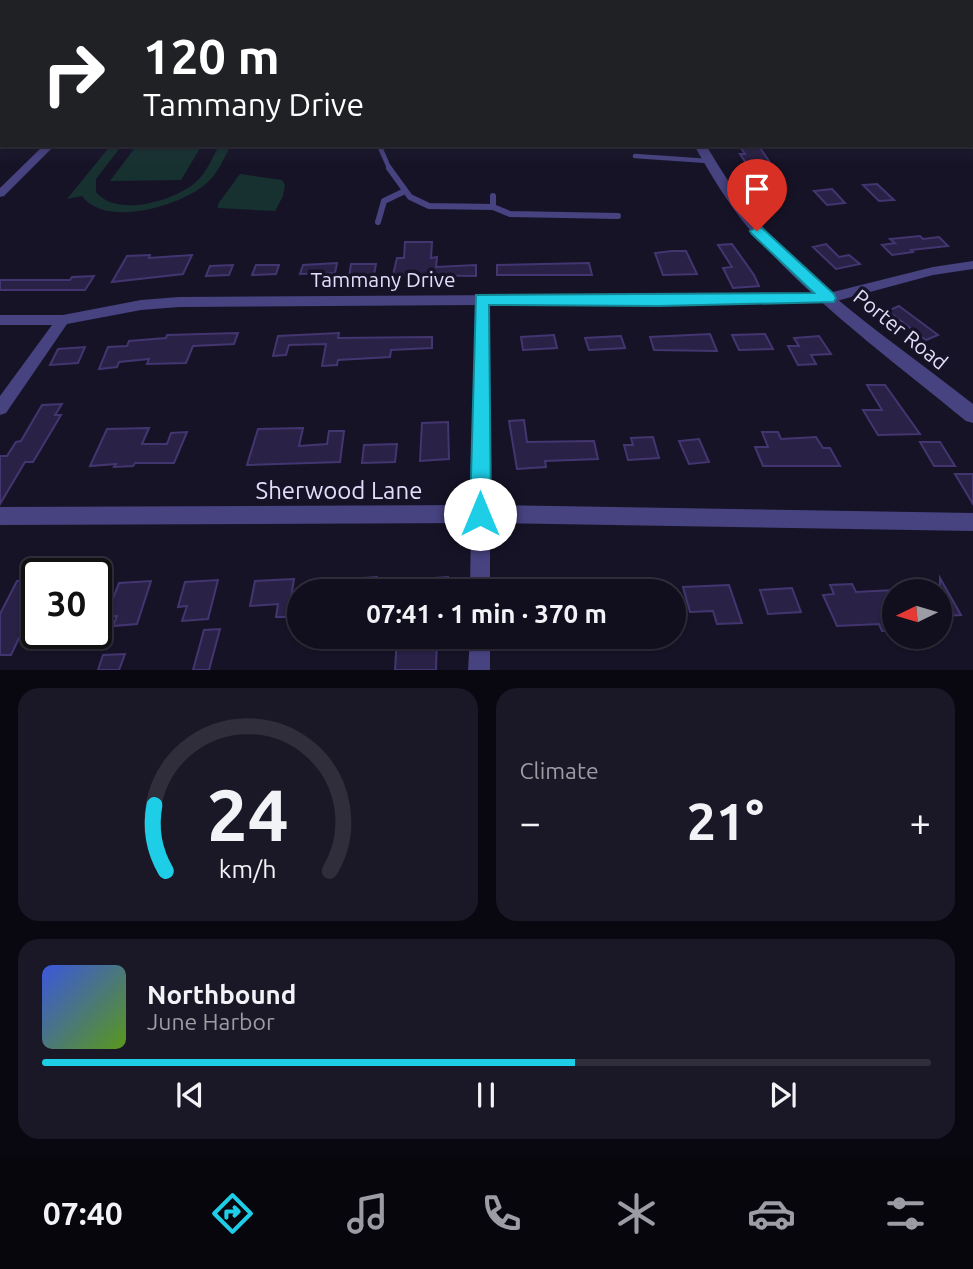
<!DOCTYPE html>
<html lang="en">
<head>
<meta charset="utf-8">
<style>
	:root { --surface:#110e1d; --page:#1a1726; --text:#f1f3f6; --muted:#9c9ca4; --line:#302e3b; --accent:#1ecee7 }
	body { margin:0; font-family:Ubuntu,sans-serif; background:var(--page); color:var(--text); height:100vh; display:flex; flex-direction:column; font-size:26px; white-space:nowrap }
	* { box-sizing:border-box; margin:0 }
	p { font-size:23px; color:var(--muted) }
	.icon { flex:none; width:38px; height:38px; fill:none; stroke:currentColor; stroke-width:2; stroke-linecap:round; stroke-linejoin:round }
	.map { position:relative; height:670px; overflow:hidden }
	.details { display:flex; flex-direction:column; gap:18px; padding:18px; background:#090810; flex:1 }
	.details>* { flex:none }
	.banner { position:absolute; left:0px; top:0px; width:973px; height:147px; box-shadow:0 2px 5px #0004,0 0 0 2px var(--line); background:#202124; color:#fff; overflow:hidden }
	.needle { width:46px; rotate:265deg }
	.controls { position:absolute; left:882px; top:579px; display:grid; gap:14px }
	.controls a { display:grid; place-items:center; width:70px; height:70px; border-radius:50%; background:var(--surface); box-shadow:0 2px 5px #0004,0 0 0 2px var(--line); font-size:35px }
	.speed { position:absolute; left:21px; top:558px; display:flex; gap:14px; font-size:35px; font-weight:700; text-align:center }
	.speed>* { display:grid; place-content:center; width:91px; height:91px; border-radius:50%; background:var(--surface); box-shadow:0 2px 5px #0004,0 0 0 2px var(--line); line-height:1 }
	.speed .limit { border:4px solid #111; border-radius:10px; background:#fff; color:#111 }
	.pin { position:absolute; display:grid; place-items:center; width:60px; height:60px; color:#fff; margin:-72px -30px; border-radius:50% 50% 50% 0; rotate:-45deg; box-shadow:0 0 7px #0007 }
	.pin .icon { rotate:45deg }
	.me { position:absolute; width:77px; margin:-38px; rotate:0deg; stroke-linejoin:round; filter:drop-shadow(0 0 5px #0008) }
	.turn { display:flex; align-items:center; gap:24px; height:147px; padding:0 28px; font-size:32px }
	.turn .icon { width:91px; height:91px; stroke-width:2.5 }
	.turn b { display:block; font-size:49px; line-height:60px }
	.big { font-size:52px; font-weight:700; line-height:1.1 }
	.details .card { flex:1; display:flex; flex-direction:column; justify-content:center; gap:10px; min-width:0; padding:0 24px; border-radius:21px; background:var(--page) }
	.details .dial { align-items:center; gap:0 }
	.dial svg { height:182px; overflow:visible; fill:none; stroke:var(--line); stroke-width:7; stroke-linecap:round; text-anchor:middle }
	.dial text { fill:var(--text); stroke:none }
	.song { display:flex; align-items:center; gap:21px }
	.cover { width:84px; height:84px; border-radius:10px; background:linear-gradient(135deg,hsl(230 70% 55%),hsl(90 70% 35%)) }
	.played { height:7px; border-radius:4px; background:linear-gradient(90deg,var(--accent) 60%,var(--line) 60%) }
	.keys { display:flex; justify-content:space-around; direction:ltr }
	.heat { display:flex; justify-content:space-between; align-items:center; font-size:38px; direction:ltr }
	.details .tiles { flex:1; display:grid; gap:18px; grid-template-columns:1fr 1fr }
	.card:last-child { grid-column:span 2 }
	.trip { position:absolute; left:287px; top:579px; width:399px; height:70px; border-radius:35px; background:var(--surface); box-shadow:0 2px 5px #0004,0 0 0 2px var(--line); font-weight:700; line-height:70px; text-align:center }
	.tab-bar { display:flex; height:112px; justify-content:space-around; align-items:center; background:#07060c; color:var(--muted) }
	.tab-bar .icon { width:49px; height:49px }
	.tab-bar .on { color:var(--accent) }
	.tab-bar b { font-size:32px; color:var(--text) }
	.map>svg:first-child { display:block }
	.green { fill:#173130 }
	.building { fill:#292146; stroke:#433670; stroke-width:2 }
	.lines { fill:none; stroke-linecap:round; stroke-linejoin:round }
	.service-far1 { stroke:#474381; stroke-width:4.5 }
	.service { stroke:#474381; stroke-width:6 }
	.minor { fill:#474381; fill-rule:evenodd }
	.tertiary { fill:#474381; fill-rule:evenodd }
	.route { fill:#1ecee7; stroke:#148696; stroke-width:2 }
	.labels { text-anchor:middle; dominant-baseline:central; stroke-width:7; stroke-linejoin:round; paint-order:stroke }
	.street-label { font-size:21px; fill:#e1ddfb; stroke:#171327 }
	.near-street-label { font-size:24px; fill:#e1ddfb; stroke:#171327 }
</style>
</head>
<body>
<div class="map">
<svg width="973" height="671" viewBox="0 0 973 671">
	<rect width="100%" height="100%" fill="#171327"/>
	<path class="green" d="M111 145H122L96 179V192C117 218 174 201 196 182 207 172 213 157 219 145H231C224 158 218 173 208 182 184 205 106 229 82 196L67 199Z
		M137 145H202L181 180 110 181Z
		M240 174 282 180 285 185 283 196 275 211 218 208V204Z"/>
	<path class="building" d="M739 145H758L778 174 754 175 740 154H745Z
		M877 184 894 200 879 201 863 185Z
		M832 189 845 203 827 205 814 191Z
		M920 236 923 239 939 237 948 246 911 250 913 252 892 255 882 245 895 243 890 239Z
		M405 242H432L431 258 437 257 436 267 476 265V276L393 275 397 258H404Z
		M732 244 754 275 759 286 733 288 723 268 732 267 718 245Z
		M826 244 839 257 849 255 860 264 836 269 813 247Z
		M672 251H686L697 274 663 275 655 253Z
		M150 255 149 258 192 255 183 274 112 282 127 256Z
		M337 263 335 273 300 274 303 265Z
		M589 263 592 275H497V265Z
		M351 264H376L374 275 349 277Z
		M233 265 229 275 206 276 210 266Z
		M256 265H279L276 274 252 275Z
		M94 276 85 290H0V280H70L72 277Z
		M899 306 938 335 926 340 888 311Z
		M238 333 234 344 193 346 186 363 147 364 149 359 119 362 117 367 99 369 108 347 127 346 129 341 166 338 167 335Z
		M339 333 338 338 432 337V348L391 350 390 357 338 360 337 365 322 366 326 344 289 345 286 355 273 356 278 336Z
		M710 334 717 351 654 350 650 337Z
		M765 334 773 349 739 350 732 335Z
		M554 335 557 348 523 350 521 337Z
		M621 336 625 348 589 350 585 338Z
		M819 336 831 354 811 355 816 364 798 365 788 346H799L794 338Z
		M85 347 78 363 50 365 58 349Z
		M867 385H885L920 434 878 435 863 410H882Z
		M62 404 55 415H61L33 462H25L0 504V456H7L16 442 21 441 42 405Z
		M524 420 527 442 594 441 598 459 545 461 546 467 517 469 509 421Z
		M448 422 449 459 420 461 422 423Z
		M149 428 142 444H167L171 433 187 432 174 463H135L133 466 114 467 116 464 90 466 107 429Z
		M303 428 299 446 327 444 329 431H344L340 462 247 465 258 429Z
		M762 432H778L781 439 816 437 823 448H830L840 466H763L755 447H768Z
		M653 437 659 458 628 460 624 445H633L631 438Z
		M699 439 709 462 689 464 679 441Z
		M920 442H940L955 466H934Z
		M397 444 395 462 362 463 364 445Z
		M955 474H973V504Z
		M377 577 376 592H331L333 580Z
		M448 577V592H404V580Z
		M940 578 961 615 940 616Z
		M294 579 288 617H276L278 604 250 606 255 581Z
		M37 580V637L19 638 11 655H0V614L17 581Z
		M218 580 208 619 182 621 187 606 178 607 185 582Z
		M151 581 137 624 113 626 117 616 106 617 119 583Z
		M559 581 560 592H520L519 583Z
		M852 584 856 592 894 590V630L882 631 879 624 837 626 823 595 834 594 830 585Z
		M729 585 742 623 717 624 713 611 690 612 683 587Z
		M792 588 801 612 768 614 760 590Z
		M220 629 209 670H193L204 630Z
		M397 637H437L436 670H395Z
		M125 654 119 670H98L103 655Z"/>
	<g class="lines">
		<path class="service-far1" d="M379 145 390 170
			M635 156 708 161"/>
		<path class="service" d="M389 168 410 197 429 206 493 207
			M493 196V207L510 214 618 216
			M378 222 384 201 405 191"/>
		<path class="minor" d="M0 72H2L0 78Z
			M971 126H973V132H971Z
			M44 145H55L4 196 0 197V188Z
			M973 261V269L933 275 829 303 489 305 490 505 973 513V531L490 523V592H470L471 523 0 525V507L472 505 475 305 179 307 141 310 67 324 6 413 0 415V396L52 325H0V315H63L141 300 179 297 829 293 933 267Z
			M470 637H490V671H468Z"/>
		<path class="tertiary" d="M694 145H706C722 172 738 197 757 220 817 293 900 346 973 404V423L966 421C892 360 813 303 750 230 728 204 711 175 694 145Z"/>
	</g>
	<linearGradient id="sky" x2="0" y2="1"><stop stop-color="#0d0a15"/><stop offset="0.43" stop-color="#363952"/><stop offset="1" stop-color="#363952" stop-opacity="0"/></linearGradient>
	<rect width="973" height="164" fill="url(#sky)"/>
	<path class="route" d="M757 227 762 228 834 294 836 298 834 302 659 306 489 305 491 514 488 522 480 525 473 522 470 514 476 295 814 293 752 234 750 231Z"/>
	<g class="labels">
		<g class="street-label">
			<text x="383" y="279">Tammany Drive</text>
			<text transform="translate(901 329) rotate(39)">Porter Road</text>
		</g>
		<g class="near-street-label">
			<text x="339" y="490">Sherwood Lane</text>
		</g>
	</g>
</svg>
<div class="controls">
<a><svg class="needle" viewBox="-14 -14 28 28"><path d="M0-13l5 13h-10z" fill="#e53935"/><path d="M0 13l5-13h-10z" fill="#9c9ca4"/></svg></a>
</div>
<div class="speed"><div class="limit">30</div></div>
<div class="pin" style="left:757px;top:231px;background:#d93025"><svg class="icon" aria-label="arrive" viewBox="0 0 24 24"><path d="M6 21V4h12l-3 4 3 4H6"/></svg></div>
<svg class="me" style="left:480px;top:514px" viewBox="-20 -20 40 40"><circle r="19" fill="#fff"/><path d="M0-13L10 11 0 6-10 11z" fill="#1ecee7"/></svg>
<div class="trip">07:41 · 1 min · 370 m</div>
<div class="banner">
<div class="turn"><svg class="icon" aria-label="right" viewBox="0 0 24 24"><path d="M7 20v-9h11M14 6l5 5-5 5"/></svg><div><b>120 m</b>Tammany Drive</div></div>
</div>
</div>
<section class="details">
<div class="tiles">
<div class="card dial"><svg viewBox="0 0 100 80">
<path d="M14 69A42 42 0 1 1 86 69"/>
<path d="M14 69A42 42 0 0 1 9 40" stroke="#1ecee7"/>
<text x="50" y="56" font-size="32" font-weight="700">24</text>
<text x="50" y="72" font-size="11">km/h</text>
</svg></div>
<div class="card"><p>Climate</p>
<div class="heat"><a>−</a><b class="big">21°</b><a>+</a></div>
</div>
<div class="card">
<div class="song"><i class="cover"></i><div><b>Northbound</b><p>June Harbor</p></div></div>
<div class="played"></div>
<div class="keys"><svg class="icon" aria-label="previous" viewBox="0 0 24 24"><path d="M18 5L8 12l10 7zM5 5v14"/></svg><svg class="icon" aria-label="pause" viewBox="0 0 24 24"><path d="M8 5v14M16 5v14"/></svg><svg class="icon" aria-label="next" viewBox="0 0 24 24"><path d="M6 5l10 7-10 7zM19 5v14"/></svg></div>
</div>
</div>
</section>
<nav class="tab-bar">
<b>07:40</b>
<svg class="icon on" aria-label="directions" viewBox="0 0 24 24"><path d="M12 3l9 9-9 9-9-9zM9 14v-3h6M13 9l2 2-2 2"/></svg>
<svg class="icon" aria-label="music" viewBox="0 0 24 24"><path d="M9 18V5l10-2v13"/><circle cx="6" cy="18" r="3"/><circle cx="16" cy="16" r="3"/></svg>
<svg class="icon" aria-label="phone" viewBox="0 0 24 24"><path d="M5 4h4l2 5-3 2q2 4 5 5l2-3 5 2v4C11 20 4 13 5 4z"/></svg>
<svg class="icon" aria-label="climate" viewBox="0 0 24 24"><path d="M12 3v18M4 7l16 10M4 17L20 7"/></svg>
<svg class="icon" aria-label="car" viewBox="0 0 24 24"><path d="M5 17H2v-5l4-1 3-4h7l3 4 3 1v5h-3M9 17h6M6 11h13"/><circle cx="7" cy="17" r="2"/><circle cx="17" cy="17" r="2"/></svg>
<svg class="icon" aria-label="filters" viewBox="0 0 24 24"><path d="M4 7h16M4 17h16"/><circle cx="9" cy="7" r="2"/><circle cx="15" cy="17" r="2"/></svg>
</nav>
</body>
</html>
